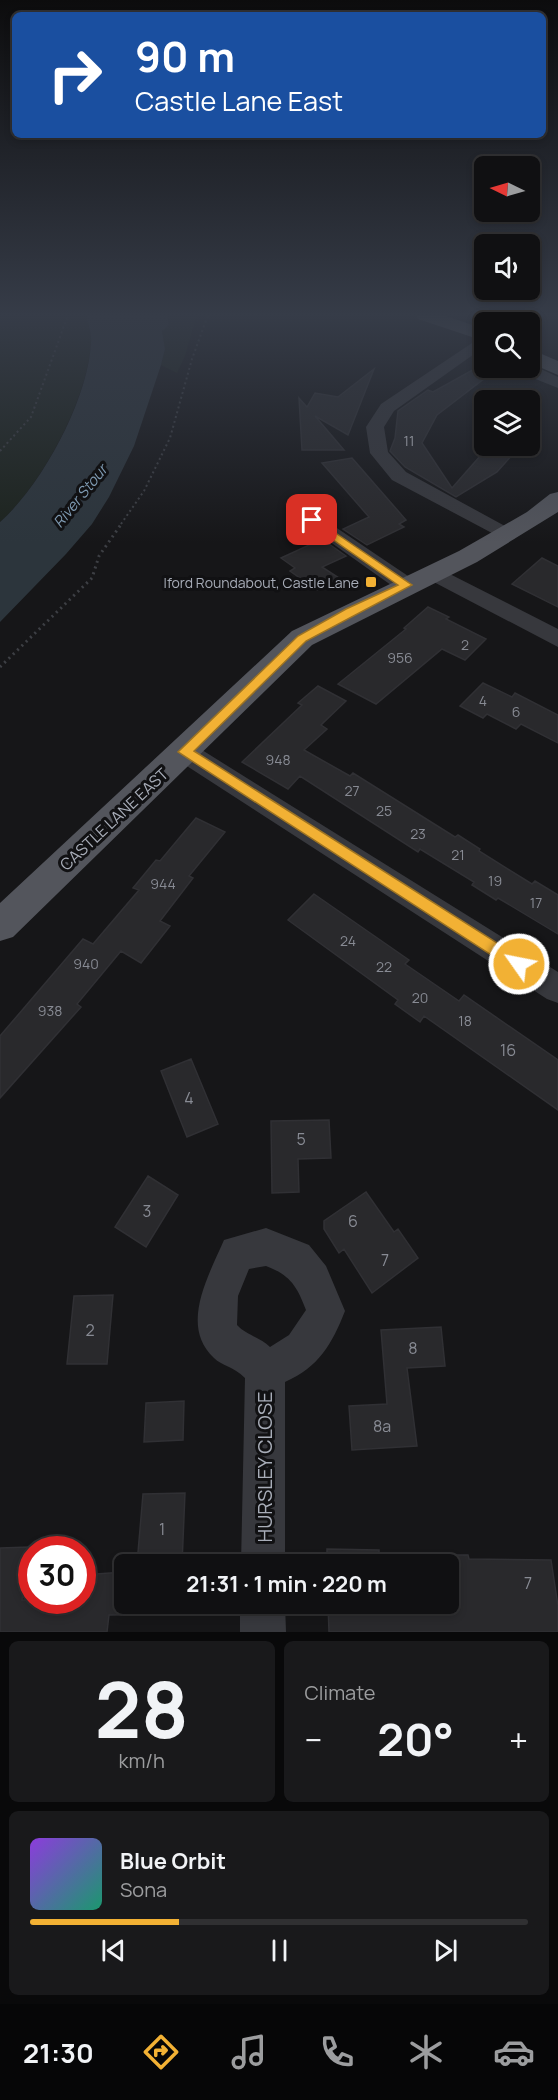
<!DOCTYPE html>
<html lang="en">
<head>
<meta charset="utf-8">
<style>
	:root { --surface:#101012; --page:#19191b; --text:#f1f3f6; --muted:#9c9d9f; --line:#303032; --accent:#f2b134 }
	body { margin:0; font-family:Manrope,sans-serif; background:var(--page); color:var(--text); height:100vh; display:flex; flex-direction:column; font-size:22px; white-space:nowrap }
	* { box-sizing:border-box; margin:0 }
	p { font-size:20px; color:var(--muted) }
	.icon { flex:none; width:33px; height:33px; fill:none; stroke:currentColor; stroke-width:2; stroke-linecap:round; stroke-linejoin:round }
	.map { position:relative; height:1632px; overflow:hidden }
	.details { display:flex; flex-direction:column; gap:9px; padding:9px; background:#09090a; flex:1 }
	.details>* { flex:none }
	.top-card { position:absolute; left:12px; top:12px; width:534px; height:126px; border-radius:9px; box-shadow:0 3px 9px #0003,0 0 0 2px var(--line); background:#1a4fa0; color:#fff; overflow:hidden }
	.needle { width:39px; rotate:275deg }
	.controls { position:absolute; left:474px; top:156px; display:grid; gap:12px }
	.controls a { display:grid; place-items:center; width:66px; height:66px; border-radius:9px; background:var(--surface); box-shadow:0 3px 9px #0003,0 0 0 2px var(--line); font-size:30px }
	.speed { position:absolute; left:18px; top:1536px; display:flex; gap:12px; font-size:30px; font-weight:700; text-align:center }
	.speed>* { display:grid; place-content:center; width:78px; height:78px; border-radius:50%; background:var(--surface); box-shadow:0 3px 9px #0003,0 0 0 2px var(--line); line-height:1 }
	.speed .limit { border:9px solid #d22; background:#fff; color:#111 }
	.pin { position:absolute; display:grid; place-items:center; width:51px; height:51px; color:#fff; margin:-26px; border-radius:12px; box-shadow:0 3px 9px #0006 }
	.me { position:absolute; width:66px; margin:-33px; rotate:303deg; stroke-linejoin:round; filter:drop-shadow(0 0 4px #0008) }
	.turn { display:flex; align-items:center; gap:21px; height:126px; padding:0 24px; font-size:27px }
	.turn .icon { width:78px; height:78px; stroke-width:2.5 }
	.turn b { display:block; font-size:42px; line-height:51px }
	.big { font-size:45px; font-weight:700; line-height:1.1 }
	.details .widget { flex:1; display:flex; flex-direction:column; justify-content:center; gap:9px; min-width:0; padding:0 21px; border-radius:9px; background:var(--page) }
	.details .dial { align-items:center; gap:0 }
	.dial b { font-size:78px; line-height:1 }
	.song { display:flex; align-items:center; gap:18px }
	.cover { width:72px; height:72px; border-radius:9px; background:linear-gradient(135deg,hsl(270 70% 55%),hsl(160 70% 35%)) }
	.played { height:6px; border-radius:3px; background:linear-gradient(90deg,var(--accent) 30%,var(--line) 30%) }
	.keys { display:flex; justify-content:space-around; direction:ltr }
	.heat { display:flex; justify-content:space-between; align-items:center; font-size:33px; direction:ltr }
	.details .tiles { flex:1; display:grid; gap:9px; grid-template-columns:1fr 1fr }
	.widget:last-child { grid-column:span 2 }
	.trip { position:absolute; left:114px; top:1554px; width:345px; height:60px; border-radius:9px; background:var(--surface); box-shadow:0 3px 9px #0003,0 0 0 2px var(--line); font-weight:700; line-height:60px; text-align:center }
	.dock { display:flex; height:96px; justify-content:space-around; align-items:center; background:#060607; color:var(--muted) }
	.dock .icon { width:42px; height:42px }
	.dock .current { color:var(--accent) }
	.dock b { font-size:27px; color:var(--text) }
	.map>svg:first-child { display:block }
	.green { fill:#1c231d }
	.water { fill:#2c353c }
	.building { fill:#29292c; stroke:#303034; stroke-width:1.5 }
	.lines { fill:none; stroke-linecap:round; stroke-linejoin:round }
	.path-far1 { stroke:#3d3f44; stroke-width:2; stroke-dasharray:2 3; stroke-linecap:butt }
	.path { stroke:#3d3f44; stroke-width:3; stroke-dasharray:2 4; stroke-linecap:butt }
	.minor { fill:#37383d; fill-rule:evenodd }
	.major { fill:#53555c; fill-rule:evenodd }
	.route { fill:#f2b134; stroke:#9d7322; stroke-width:1.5 }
	.poi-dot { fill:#f2b134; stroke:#111113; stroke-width:2 }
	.labels { text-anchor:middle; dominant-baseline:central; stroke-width:6; stroke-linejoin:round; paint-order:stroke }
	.number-label { font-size:14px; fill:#888b94 }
	.far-poi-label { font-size:14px; fill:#a8adb8; stroke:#111113; text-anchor:end }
	.far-water-label { font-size:15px; font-style:italic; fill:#7f9bb3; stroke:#111113 }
	.street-label { font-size:16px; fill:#a8adb8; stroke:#111113 }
	.near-number-label { font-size:16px; fill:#888b94 }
	.near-street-label { font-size:20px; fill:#a8adb8; stroke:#111113 }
</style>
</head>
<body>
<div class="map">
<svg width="558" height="1632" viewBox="0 0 558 1632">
	<rect width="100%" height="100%" fill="#161618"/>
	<path class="green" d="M0 315H86C88 324 92 334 91 342 88 398 42 485 0 522Z
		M167 315H197L185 356 177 373 161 365 165 349 162 331 169 324Z"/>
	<path class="water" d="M86 315H167L169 325 162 331 165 349 161 365 134 446 109 497 92 524 66 554 0 622V522C42 485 89 398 91 342 92 334 88 324 86 315Z"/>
	<path class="building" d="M478 367 485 378 437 415 422 443 452 488 481 455 486 446H520L497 472 456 497 405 467 390 451 395 438 398 411 428 390 433 392Z
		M374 369 348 435 315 416 344 450H302L299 398 307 407 315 393 338 397Z
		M352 458 406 520 399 524 404 527 367 545 343 529 369 517 322 463Z
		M322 539 346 556 322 567 339 578 317 590 290 571 295 568 281 558Z
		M542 558 558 566V607L512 584Z
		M428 607 449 617 446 619 486 639 465 660 442 649 376 704 338 684 406 629 404 628Z
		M483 683 512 697 515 693 558 715V743L521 724 516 729 487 714 483 718 460 706Z
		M318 686 346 701 321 725 327 729 304 750 350 776 353 773 455 837 458 835 480 849 479 851 532 884 535 881 558 895V934L498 898 496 900 472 885 474 882 420 849 418 852 300 776 288 789 242 762 302 705 298 703Z
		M196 818 225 832 189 876 193 878 160 921 170 926 141 963 121 951 77 1004 81 1007 0 1098V1036L83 939 93 944 139 890 133 888 156 860 160 861Z
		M314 894 409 960 405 964 459 1001 464 995 558 1060V1110L424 1016 420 1022 395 1004 398 1000 288 920Z
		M191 1059 218 1124 187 1137 161 1071Z
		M329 1120 331 1158 298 1159 299 1192 272 1193 271 1121Z
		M148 1176 178 1195 146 1247 115 1227Z
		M366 1192 394 1232 398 1229 418 1258 372 1293 344 1249 339 1253 324 1229V1221Z
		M113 1295 107 1364H67L74 1296Z
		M441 1327 445 1366 407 1368 417 1446 352 1450 349 1406 387 1404 381 1330Z
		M184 1401 183 1440 144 1442 146 1403Z
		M185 1493 182 1564H137L143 1494Z
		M29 1547 22 1600H82V1575L124 1572V1604H180V1614L109 1615 107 1632H0V1548Z
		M327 1549 379 1550V1555H468L469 1559 551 1560 558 1606V1632H329L328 1604H448V1564H327Z"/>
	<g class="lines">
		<path class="path-far1" d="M0 451 31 417 68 315
			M121 524 144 491 170 438 192 359 208 315"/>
		<path class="path" d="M0 667 92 578 99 556 122 523"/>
		<path class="minor" d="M484 335V347L394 411 384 427 388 452 406 472 514 531 517 535 514 539 507 541 392 480 370 453 366 427 381 404Z
			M530 364 558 377V388L518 372 516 368H530Z
			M312 514 319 516 414 580 417 585 414 590H398L305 524 302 520 305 516Z
			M436 567 558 629V647L428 579 425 574 428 569Z
			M185 743 194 745 558 972V1003L547 999 176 759 172 752 176 745Z
			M266 1228 309 1245 326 1266 345 1311C332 1344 319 1367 285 1382V1564H241L245 1378C233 1366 222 1366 214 1358 179 1326 209 1275 224 1240ZM266 1266C290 1275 297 1286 306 1310L289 1335 270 1347C260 1337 246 1335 237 1325L238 1296 249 1269Z
			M240 1604H285L286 1632H240Z"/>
		<path class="major" d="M416 315H443L484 329V341L418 319Z
			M530 349 558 361V375L530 363Z
			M558 492V512L477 562 312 645 13 937 0 941V903L292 631 459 551 527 512 550 494Z"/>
	</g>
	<linearGradient id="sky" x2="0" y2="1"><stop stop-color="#0c0c0d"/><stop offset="0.58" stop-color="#363c48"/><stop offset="1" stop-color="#363c48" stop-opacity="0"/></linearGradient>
	<rect width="558" height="543" fill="url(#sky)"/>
	<path class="route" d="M312 517 412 585 306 641 194 751 524 960 526 964 524 969H513L178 752 298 636 346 609 398 585 309 523V518Z"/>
	<rect class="poi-dot" x="365" y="576" width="12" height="12" rx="3"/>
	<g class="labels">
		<g class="number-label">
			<text x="409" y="440">11</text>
			<text x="465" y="644">2</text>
			<text x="400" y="657">956</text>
			<text x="483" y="700">4</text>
			<text x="516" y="711">6</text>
			<text x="278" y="759">948</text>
			<text x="352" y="790">27</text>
			<text x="384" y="810">25</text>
			<text x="418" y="833">23</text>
			<text x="458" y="854">21</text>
			<text x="495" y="880">19</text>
			<text x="163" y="883">944</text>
			<text x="536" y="902">17</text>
			<text x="348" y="940">24</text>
			<text x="86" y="963">940</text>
			<text x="384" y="966">22</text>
			<text x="420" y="997">20</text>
			<text x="50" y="1010">938</text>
			<text x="465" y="1020">18</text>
		</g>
		<g class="far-poi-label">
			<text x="359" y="582">Iford Roundabout, Castle Lane</text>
		</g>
		<g class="far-water-label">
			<text transform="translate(80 496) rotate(-51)">River Stour</text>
		</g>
		<g class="street-label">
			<text transform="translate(114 819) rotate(-43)">CASTLE LANE EAST</text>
		</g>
		<g class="near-number-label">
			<text x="508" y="1050">16</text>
			<text x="189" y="1098">4</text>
			<text x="301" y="1139">5</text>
			<text x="147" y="1211">3</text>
			<text x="353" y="1221">6</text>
			<text x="385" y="1260">7</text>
			<text x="90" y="1330">2</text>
			<text x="413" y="1348">8</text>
			<text x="382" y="1426">8a</text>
			<text x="162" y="1529">1</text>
			<text x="528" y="1583">7</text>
		</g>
		<g class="near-street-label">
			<text transform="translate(264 1467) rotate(-90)">HURSLEY CLOSE</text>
		</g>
	</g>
</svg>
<div class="controls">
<a><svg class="needle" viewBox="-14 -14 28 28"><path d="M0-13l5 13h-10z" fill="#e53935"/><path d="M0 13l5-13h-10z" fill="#9c9d9f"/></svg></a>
<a><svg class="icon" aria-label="sound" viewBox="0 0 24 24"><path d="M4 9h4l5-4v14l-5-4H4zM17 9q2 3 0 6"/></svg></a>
<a><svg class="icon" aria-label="search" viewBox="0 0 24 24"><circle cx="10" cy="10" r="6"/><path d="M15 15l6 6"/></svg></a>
<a><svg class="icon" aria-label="layers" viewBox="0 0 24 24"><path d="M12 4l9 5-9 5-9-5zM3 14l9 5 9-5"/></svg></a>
</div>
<div class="speed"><div class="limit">30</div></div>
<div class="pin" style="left:312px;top:520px;background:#d93025"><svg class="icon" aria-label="arrive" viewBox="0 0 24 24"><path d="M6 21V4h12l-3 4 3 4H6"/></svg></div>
<svg class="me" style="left:519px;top:964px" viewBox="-20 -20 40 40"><circle r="17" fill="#f2b134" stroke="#fff" stroke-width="3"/><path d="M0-11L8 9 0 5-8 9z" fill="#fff"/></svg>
<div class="trip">21:31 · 1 min · 220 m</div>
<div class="top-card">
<div class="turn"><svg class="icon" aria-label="right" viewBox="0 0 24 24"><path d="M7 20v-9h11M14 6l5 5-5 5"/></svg><div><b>90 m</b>Castle Lane East</div></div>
</div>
</div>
<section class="details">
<div class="tiles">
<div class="widget dial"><b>28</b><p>km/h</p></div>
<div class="widget"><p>Climate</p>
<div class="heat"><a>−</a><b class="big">20°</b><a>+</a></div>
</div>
<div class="widget">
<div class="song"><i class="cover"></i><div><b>Blue Orbit</b><p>Sona</p></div></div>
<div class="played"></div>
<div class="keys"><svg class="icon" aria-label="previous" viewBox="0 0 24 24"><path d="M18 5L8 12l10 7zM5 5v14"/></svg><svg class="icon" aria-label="pause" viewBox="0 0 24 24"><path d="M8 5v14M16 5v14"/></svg><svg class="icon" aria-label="next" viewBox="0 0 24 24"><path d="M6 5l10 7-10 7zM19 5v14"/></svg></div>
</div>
</div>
</section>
<nav class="dock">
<b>21:30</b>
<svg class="icon current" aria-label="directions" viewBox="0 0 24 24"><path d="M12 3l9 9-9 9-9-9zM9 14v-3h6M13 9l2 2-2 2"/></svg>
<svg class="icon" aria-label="music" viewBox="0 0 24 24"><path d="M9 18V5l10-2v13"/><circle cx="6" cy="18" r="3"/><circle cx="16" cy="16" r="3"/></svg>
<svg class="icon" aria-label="phone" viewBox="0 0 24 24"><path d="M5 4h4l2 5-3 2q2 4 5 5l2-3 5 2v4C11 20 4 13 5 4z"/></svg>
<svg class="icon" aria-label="climate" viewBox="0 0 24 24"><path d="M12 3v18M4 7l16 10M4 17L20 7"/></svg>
<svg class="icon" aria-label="car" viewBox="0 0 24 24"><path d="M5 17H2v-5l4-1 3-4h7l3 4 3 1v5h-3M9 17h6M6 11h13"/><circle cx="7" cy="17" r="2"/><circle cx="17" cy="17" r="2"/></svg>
</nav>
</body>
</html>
